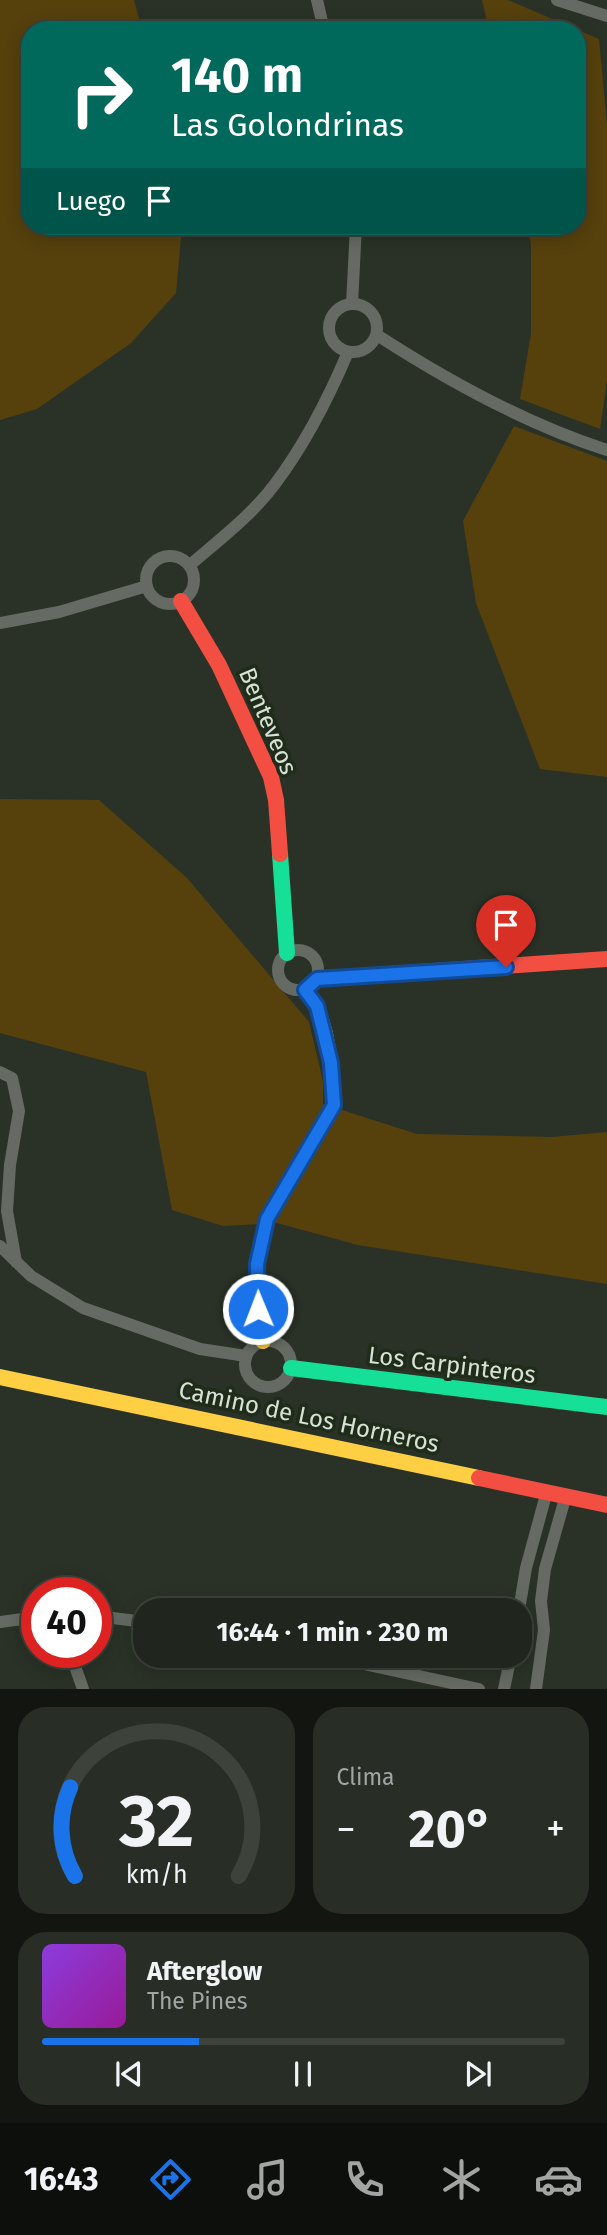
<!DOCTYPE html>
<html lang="es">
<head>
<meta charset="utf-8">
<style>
	:root { --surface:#20261d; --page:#282e26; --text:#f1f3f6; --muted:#a2a5a4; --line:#3d433b; --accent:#1a73e8 }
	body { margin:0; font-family:"Fira Sans",sans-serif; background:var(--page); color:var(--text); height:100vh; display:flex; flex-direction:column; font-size:26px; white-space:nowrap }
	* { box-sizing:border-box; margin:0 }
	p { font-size:23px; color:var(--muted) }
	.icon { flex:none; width:38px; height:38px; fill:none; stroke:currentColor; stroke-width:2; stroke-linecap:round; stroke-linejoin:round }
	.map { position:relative; height:1689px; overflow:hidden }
	.details { display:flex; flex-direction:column; gap:18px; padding:18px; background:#121510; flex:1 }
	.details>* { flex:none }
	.top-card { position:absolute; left:21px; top:21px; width:565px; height:214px; border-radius:28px; box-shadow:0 4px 18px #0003,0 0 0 2px var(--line); background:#00695c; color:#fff; overflow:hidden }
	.speed { position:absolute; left:21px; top:1577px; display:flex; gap:14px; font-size:35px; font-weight:700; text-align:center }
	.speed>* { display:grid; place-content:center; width:91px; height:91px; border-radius:50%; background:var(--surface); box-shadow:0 4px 18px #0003,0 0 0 2px var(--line); line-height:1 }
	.speed .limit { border:10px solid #d22; background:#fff; color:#111 }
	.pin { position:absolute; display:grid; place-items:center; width:60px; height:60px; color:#fff; margin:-72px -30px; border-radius:50% 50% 50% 0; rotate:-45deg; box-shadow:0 0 7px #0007 }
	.pin .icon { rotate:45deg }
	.me { position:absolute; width:77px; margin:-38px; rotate:359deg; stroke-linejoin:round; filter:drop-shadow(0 0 5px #0008) }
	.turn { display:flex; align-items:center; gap:24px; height:147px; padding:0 35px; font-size:32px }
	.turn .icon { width:91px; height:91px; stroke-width:2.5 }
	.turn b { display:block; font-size:49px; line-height:60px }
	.then { display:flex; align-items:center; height:66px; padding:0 35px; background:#0003; gap:14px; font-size:26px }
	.big { font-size:52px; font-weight:700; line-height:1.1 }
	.details .widget { flex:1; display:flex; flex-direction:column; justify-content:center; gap:10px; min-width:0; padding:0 24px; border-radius:28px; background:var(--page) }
	.details .dial { align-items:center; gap:0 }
	.dial svg { height:182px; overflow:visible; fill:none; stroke:var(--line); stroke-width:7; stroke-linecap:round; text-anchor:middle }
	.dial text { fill:var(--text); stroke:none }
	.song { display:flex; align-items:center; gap:21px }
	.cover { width:84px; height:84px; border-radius:10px; background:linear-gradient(135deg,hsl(270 70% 55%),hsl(300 70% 35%)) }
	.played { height:7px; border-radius:4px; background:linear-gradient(90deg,var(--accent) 30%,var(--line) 30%) }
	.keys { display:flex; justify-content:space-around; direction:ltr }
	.heat { display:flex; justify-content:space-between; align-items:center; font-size:38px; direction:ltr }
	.details .tiles { flex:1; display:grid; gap:18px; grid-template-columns:1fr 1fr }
	.widget:last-child { grid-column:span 2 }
	.trip { position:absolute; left:133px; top:1598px; width:399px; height:70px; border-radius:28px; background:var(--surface); box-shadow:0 4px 18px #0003,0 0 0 2px var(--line); font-weight:700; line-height:70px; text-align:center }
	.tab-bar { display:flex; height:112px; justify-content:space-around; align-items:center; background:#0d0f0c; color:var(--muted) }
	.tab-bar .icon { width:49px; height:49px }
	.tab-bar .current { color:var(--accent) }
	.tab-bar b { font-size:32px; color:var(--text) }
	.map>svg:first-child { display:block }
	.green { fill:#56410d }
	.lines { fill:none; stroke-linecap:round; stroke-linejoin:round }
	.street { stroke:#656b62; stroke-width:12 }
	.fast { stroke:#16e098; stroke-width:16 }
	.slow { stroke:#ffcf43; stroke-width:16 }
	.jam { stroke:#f24e42; stroke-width:16 }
	.route-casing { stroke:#114b97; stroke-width:18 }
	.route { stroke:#1a73e8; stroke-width:12 }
	.labels { text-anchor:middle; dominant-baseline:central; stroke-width:7; stroke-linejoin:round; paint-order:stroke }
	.street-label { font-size:24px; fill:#d8e1d5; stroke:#1f2c19 }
</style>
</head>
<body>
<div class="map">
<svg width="607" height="1689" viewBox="0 0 607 1689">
	<rect width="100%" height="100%" fill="#2a3227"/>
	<path class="green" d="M0 0H134L142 30H30V226H182L176 293 131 343 37 409 0 420Z
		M482 0H508L599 39 607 124V381L600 429 520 399 531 333V244L527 226H578V30H489Z
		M514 426 607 461V777L540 769 476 603 463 521Z
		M0 799 99 800 187 878 309 1022 323 1081V1104L417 1134 552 1137 607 1132V1284L358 1245 277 1223 223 1226 172 1210 146 1072 0 1033Z"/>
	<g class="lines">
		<path class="street" d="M317 0 324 30
			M557 0 607 16
			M329 328a24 24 0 1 1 48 0a24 24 0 1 1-48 0Z
			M352 304 356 226
			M377 335C448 381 526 424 607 450
			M146 580a24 24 0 1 1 48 0a24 24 0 1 1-48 0Z
			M190 565C219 540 252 515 275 484 305 444 329 397 348 352
			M0 623 59 612 147 586
			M278 970a20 20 0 1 1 40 0a20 20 0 1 1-40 0Z
			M0 1072 12 1078 19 1111 10 1165 7 1211 16 1262
			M0 1246 31 1276 83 1308 200 1349 246 1356
			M245 1364a23 23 0 1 1 46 0a23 23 0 1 1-46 0Z
			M519 1610 526 1568 547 1491
			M96 1616 145 1622
			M0 1622 37 1617
			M70 1652 83 1689
			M327 1656 479 1689
			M504 1689 511 1656
			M536 1689 544 1630 541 1601 545 1569 566 1495"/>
		<path class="fast" d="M280 854 287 953
			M291 1368 607 1407"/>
		<path class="slow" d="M263 1341 258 1309 257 1264 267 1219 334 1105 331 1064 325 1034 317 1006 305 990
			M0 1377 479 1478"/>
		<path class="jam" d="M181 601 219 665 271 777 276 800 280 854
			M317 979 607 959
			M479 1478 607 1505"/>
	</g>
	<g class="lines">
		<defs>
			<path id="route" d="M258 1309 257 1264 267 1219 334 1105 331 1063 324 1034 317 1006 305 990 317 979 506 967"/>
		</defs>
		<use href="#route" class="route-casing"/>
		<use href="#route" class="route"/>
	</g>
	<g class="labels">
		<g class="street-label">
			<text transform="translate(268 721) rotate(67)">Benteveos</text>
			<text transform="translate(452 1365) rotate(7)">Los Carpinteros</text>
			<text transform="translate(309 1417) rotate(12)">Camino de Los Horneros</text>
		</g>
	</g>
</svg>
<div class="speed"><div class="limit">40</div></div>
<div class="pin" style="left:506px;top:967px;background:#d93025"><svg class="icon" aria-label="arrive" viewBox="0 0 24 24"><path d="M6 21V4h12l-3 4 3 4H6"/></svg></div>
<svg class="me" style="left:258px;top:1309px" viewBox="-20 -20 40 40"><circle r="17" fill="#1a73e8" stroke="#fff" stroke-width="3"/><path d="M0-11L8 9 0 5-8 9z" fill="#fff"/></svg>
<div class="trip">16:44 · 1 min · 230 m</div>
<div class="top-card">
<div class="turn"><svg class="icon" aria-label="right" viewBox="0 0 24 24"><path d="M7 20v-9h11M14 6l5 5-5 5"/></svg><div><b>140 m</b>Las Golondrinas</div></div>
<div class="then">Luego<svg class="icon" aria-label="arrive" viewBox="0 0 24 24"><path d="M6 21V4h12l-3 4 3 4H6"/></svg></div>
</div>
</div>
<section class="details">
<div class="tiles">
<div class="widget dial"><svg viewBox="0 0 100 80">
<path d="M14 69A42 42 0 1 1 86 69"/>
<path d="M14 69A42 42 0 0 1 12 30" stroke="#1a73e8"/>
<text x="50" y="56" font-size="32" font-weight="700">32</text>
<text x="50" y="72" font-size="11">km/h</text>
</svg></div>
<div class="widget"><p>Clima</p>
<div class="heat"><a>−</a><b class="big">20°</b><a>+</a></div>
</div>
<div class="widget">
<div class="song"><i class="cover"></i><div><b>Afterglow</b><p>The Pines</p></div></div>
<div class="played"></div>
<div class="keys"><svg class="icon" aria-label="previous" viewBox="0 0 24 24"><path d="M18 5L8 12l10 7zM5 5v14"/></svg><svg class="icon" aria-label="pause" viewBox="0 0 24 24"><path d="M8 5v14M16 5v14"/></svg><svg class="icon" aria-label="next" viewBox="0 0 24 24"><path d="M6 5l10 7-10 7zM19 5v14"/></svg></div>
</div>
</div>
</section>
<nav class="tab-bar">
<b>16:43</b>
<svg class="icon current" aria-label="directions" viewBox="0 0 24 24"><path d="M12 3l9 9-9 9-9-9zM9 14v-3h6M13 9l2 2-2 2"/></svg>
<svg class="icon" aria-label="music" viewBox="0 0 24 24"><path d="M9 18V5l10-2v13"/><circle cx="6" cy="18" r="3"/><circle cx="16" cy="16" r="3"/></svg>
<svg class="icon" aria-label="phone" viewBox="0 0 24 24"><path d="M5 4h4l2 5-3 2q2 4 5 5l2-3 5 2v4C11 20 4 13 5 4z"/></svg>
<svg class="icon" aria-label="climate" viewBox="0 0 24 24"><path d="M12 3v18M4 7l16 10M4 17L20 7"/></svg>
<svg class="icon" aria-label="car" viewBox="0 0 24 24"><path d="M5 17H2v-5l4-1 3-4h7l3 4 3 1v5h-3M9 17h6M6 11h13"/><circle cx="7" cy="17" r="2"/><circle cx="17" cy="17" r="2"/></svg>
</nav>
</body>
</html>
